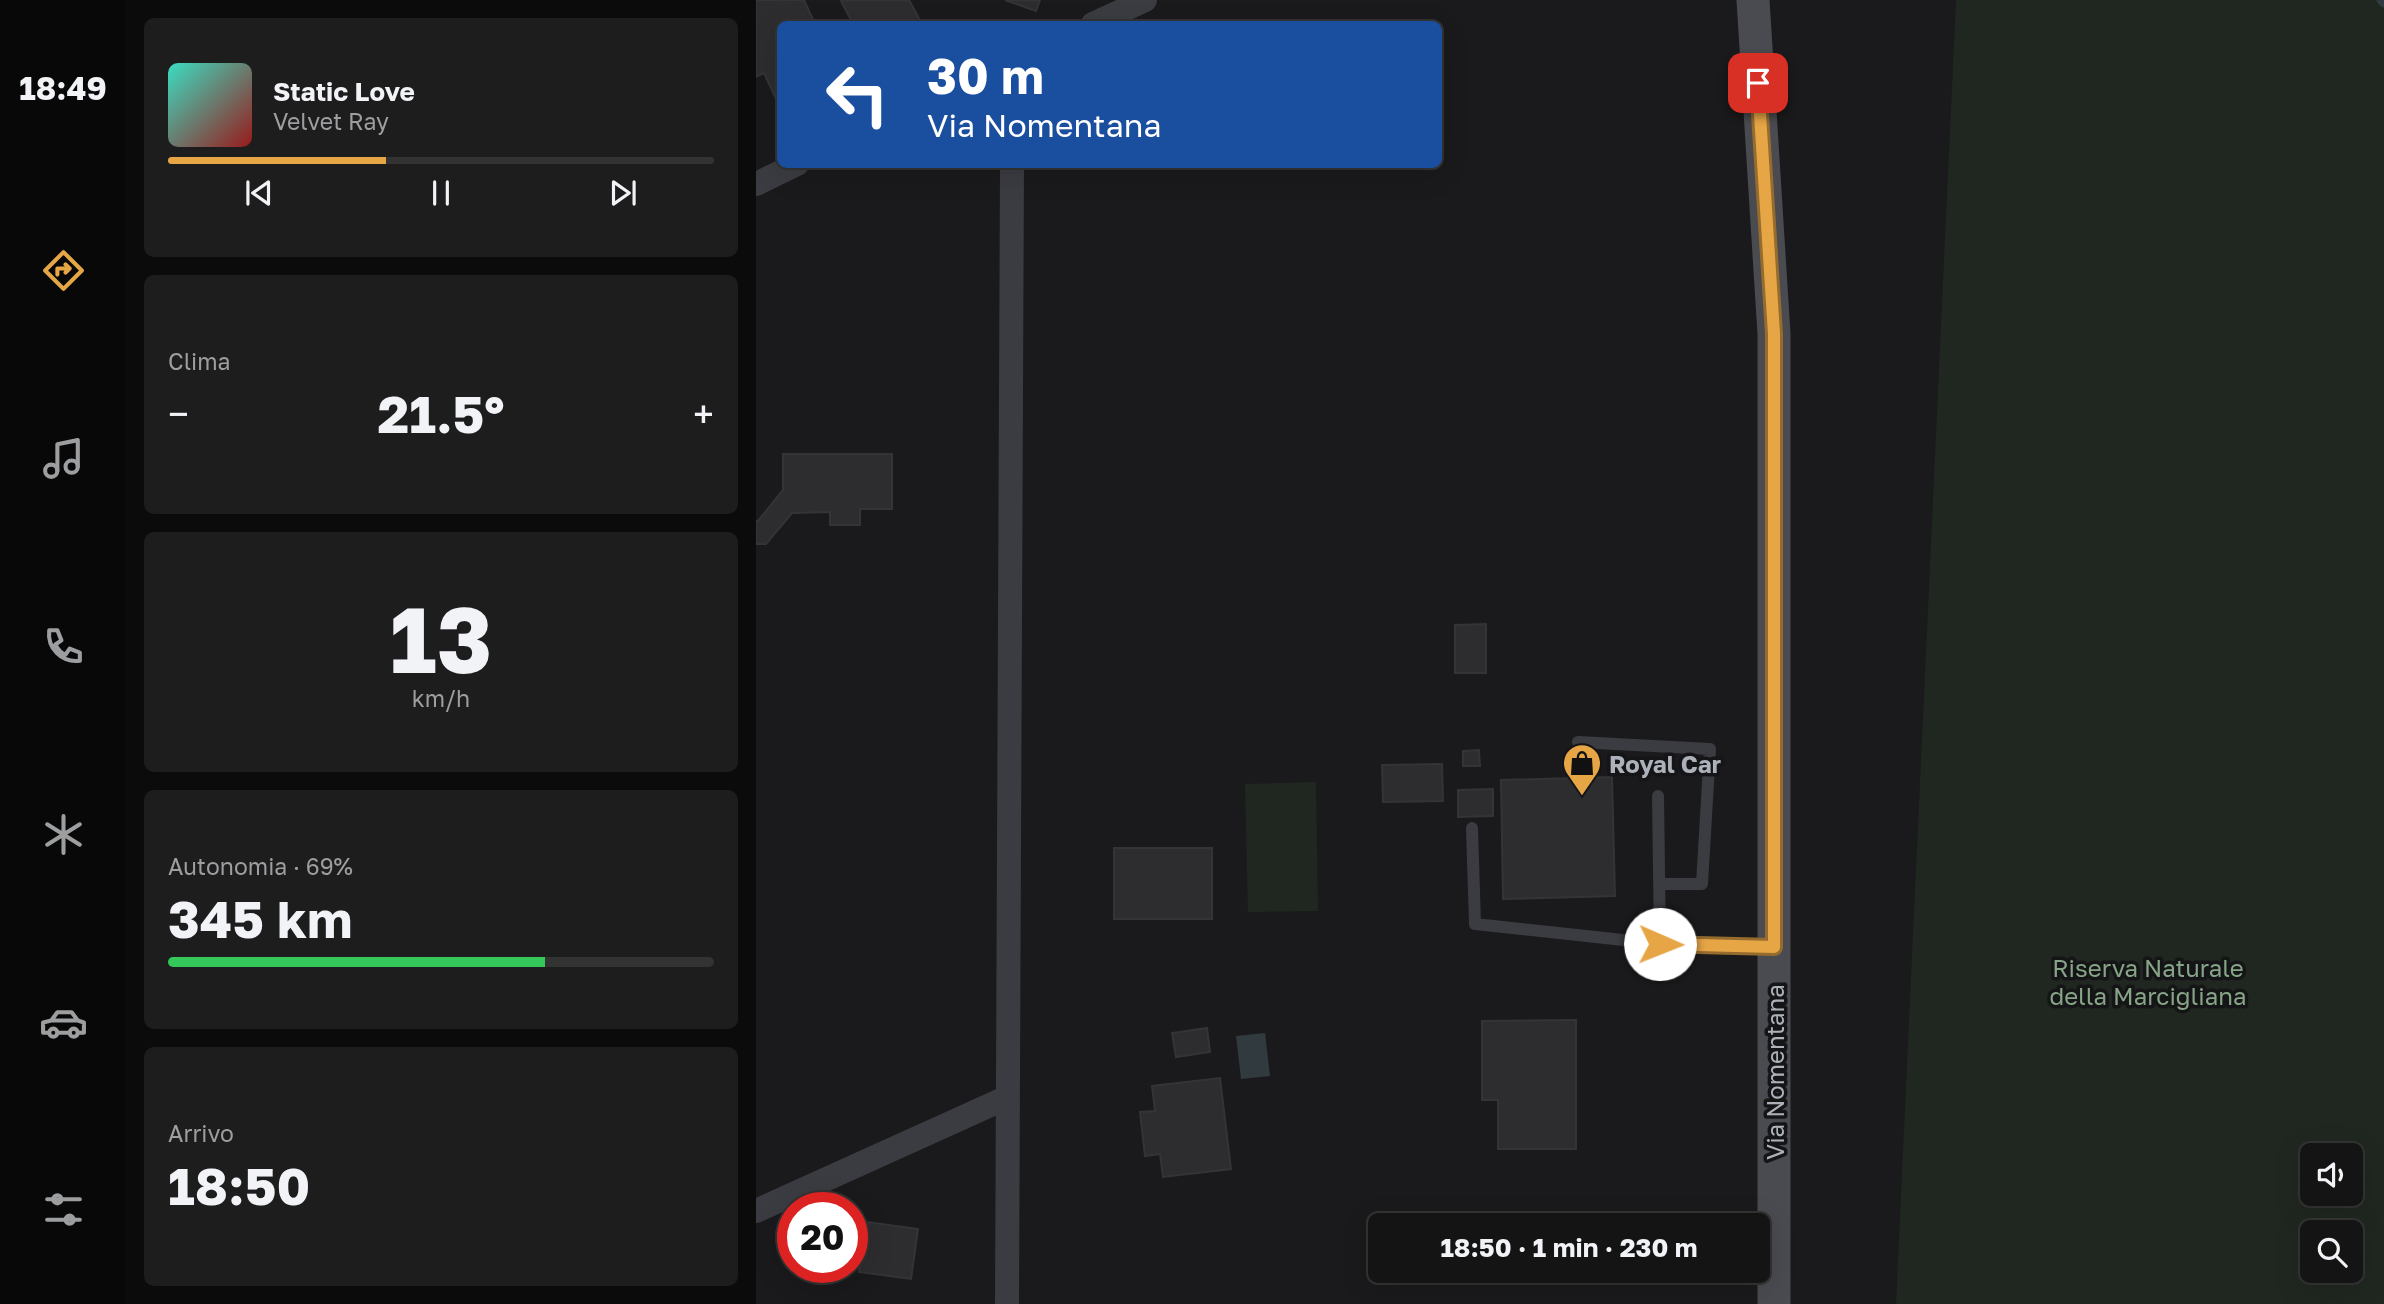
<!DOCTYPE html>
<html lang="it">
<head>
<meta charset="utf-8">
<style>
	:root { --surface:#141415; --page:#1d1d1e; --text:#f1f3f6; --muted:#9d9ea0; --line:#333334; --accent:#e7a646 }
	body { margin:0; font-family:"Golos Text",sans-serif; background:var(--page); color:var(--text); height:100vh; display:flex; flex-direction:column; font-size:26px; white-space:nowrap }
	* { box-sizing:border-box; margin:0 }
	p { font-size:23px; color:var(--muted) }
	.icon { flex:none; width:38px; height:38px; fill:none; stroke:currentColor; stroke-width:2; stroke-linecap:round; stroke-linejoin:round }
	.map { position:relative; flex:1; overflow:hidden }
	.drawer { display:flex; flex-direction:column; gap:18px; padding:18px; background:#0b0b0c; width:630px }
	.drawer>* { flex:none }
	.top-card { position:absolute; left:21px; top:21px; width:665px; height:147px; border-radius:10px; box-shadow:0 7px 28px #0002,0 0 0 2px var(--line); background:#1a4fa0; color:#fff; overflow:hidden }
	.fabs { position:absolute; left:1544px; top:1143px; display:grid; gap:14px }
	.fabs a { display:grid; place-items:center; width:63px; height:63px; border-radius:10px; background:var(--surface); box-shadow:0 7px 28px #0002,0 0 0 2px var(--line); font-size:35px }
	.speed { position:absolute; left:21px; top:1192px; display:flex; gap:14px; font-size:35px; font-weight:700; text-align:center }
	.speed>* { display:grid; place-content:center; width:91px; height:91px; border-radius:50%; background:var(--surface); box-shadow:0 7px 28px #0002,0 0 0 2px var(--line); line-height:1 }
	.speed .limit { border:10px solid #d22; background:#fff; color:#111 }
	.pin { position:absolute; display:grid; place-items:center; width:60px; height:60px; color:#fff; margin:-30px; border-radius:14px; box-shadow:0 4px 10px #0006 }
	.me { position:absolute; width:77px; margin:-38px; rotate:91deg; stroke-linejoin:round; filter:drop-shadow(0 0 5px #0008) }
	.turn { display:flex; align-items:center; gap:24px; height:147px; padding:0 35px; font-size:32px }
	.turn .icon { width:91px; height:91px; stroke-width:2.5 }
	.turn b { display:block; font-size:49px; line-height:60px }
	.big { font-size:52px; font-weight:700; line-height:1.1 }
	.drawer .widget { flex:1; display:flex; flex-direction:column; justify-content:center; gap:10px; min-width:0; padding:0 24px; border-radius:10px; background:var(--page) }
	.drawer .dial { align-items:center; gap:0 }
	.dial b { font-size:91px; line-height:1 }
	.song { display:flex; align-items:center; gap:21px }
	.cover { width:84px; height:84px; border-radius:10px; background:linear-gradient(135deg,hsl(170 70% 55%),hsl(0 70% 35%)) }
	.played { height:7px; border-radius:4px; background:linear-gradient(90deg,var(--accent) 40%,var(--line) 40%) }
	.keys { display:flex; justify-content:space-around; direction:ltr }
	.heat { display:flex; justify-content:space-between; align-items:center; font-size:38px; direction:ltr }
	.charge { height:10px; border-radius:5px; background:linear-gradient(90deg,#34c759 69%,var(--line) 0) }
	.trip { position:absolute; left:612px; top:1213px; width:402px; height:70px; border-radius:10px; background:var(--surface); box-shadow:0 7px 28px #0002,0 0 0 2px var(--line); font-weight:700; line-height:70px; text-align:center }
	main { display:flex; flex:1; min-height:0 }
	.tabs { display:flex; flex-direction:column; width:126px; justify-content:space-around; align-items:center; background:#080808; color:var(--muted) }
	.tabs .icon { width:49px; height:49px }
	.tabs .current { color:var(--accent) }
	.tabs b { font-size:32px; color:var(--text) }
	.map>svg:first-child { display:block }
	.green { fill:#202720; fill-rule:evenodd }
	.water { fill:#303a3f }
	.lines { fill:none; stroke-linecap:round; stroke-linejoin:round }
	.stream { stroke:#303a3f; stroke-width:9 }
	.building { fill:#2d2d30; stroke:#343438; stroke-width:2 }
	.lane { stroke:#3b3c41; stroke-width:12 }
	.street { stroke:#3b3c41; stroke-width:24 }
	.secondary { stroke:#494b50; stroke-width:33 }
	.route-casing { stroke:#966c2e; stroke-width:18 }
	.route { stroke:#e7a646; stroke-width:12 }
	.labels { text-anchor:middle; dominant-baseline:central; stroke-width:7; stroke-linejoin:round; paint-order:stroke }
	.poi-label { font-size:24px; font-weight:bold; fill:#adb2ba; stroke:#151517; text-anchor:start }
	.park-label { font-size:24px; fill:#86a486; stroke:#151517 }
	.street-label { font-size:24px; fill:#adb2ba; stroke:#151517 }
</style>
</head>
<body>
<main>
<nav class="tabs">
<b>18:49</b>
<svg class="icon current" aria-label="directions" viewBox="0 0 24 24"><path d="M12 3l9 9-9 9-9-9zM9 14v-3h6M13 9l2 2-2 2"/></svg>
<svg class="icon" aria-label="music" viewBox="0 0 24 24"><path d="M9 18V5l10-2v13"/><circle cx="6" cy="18" r="3"/><circle cx="16" cy="16" r="3"/></svg>
<svg class="icon" aria-label="phone" viewBox="0 0 24 24"><path d="M5 4h4l2 5-3 2q2 4 5 5l2-3 5 2v4C11 20 4 13 5 4z"/></svg>
<svg class="icon" aria-label="climate" viewBox="0 0 24 24"><path d="M12 3v18M4 7l16 10M4 17L20 7"/></svg>
<svg class="icon" aria-label="car" viewBox="0 0 24 24"><path d="M5 17H2v-5l4-1 3-4h7l3 4 3 1v5h-3M9 17h6M6 11h13"/><circle cx="7" cy="17" r="2"/><circle cx="17" cy="17" r="2"/></svg>
<svg class="icon" aria-label="filters" viewBox="0 0 24 24"><path d="M4 7h16M4 17h16"/><circle cx="9" cy="7" r="2"/><circle cx="15" cy="17" r="2"/></svg>
</nav>
<section class="drawer">
<div class="widget">
<div class="song"><i class="cover"></i><div><b>Static Love</b><p>Velvet Ray</p></div></div>
<div class="played"></div>
<div class="keys"><svg class="icon" aria-label="previous" viewBox="0 0 24 24"><path d="M18 5L8 12l10 7zM5 5v14"/></svg><svg class="icon" aria-label="pause" viewBox="0 0 24 24"><path d="M8 5v14M16 5v14"/></svg><svg class="icon" aria-label="next" viewBox="0 0 24 24"><path d="M6 5l10 7-10 7zM19 5v14"/></svg></div>
</div>
<div class="widget"><p>Clima</p>
<div class="heat"><a>−</a><b class="big">21.5°</b><a>+</a></div>
</div>
<div class="widget dial"><b>13</b><p>km/h</p></div>
<div class="widget"><p>Autonomia · 69%</p><b class="big">345 km</b><div class="charge"></div></div>
<div class="widget"><p>Arrivo</p><b class="big">18:50</b></div>
</section>
<div class="map">
<svg width="1628" height="1304" viewBox="0 0 1628 1304">
	<rect width="100%" height="100%" fill="#1a1a1c"/>
	<path class="green" d="M1200 0H1628V1304H1140ZM1556 1155H1594V1194H1556ZM1556 1232H1594V1270H1556Z
		M560 782 562 911 492 912 489 784Z"/>
	<path class="water" d="M509 1033 514 1076 485 1079 480 1036Z"/>
	<g class="lines">
		<path class="stream" d="M1625 0 1628 3"/>
	</g>
	<path class="building" d="M0 0H48L59 24H24V99L21 101 8 73 0 77Z
		M87 0H153L166 24H97L85 1Z
		M249 0H284L280 11Z
		M27 454H136V509H104V525H74V512L36 513 10 544H0V521H2L27 490Z
		M730 624V673H699V625Z
		M723 750 724 766H707V751Z
		M686 764 687 801 627 802 626 765Z
		M856 777 859 896 747 899 745 780Z
		M737 789V816L702 817V790Z
		M358 848H456V919H358Z
		M820 1020V1149H742V1100H726V1021Z
		M451 1028 454 1052 420 1057 416 1033Z
		M464 1078 475 1169 407 1177 404 1154 389 1156 384 1112 399 1111 396 1086Z
		M111 1222 162 1229 155 1279 103 1272Z"/>
	<g class="lines">
		<path class="lane" d="M822 742 954 749 946 884H904
			M902 796 904 944
			M716 828 719 924 904 944 1017 947"/>
		<path class="street" d="M337 24 389 0
			M0 184 41 164
			M0 1211 252 1097
			M251 1304 256 164"/>
		<path class="secondary" d="M997 0 1018 334V1304"/>
	</g>
	<g class="lines">
		<defs>
			<path id="route" d="M904 944 1018 947V334L1002 83"/>
		</defs>
		<use href="#route" class="route-casing"/>
		<use href="#route" class="route"/>
	</g>
	<defs>
		<symbol id="shop-pin" viewBox="-11 -11 22 30"><path d="M0 17L-7.5 6A9.5 9.5 0 1 1 7.5 6Z" fill="#e7a646" stroke="#151517"/><path d="M-5-2.5h2.3a2.7 3.5 0 0 1 5.4 0H5L5.5 6h-11ZM-1.5-2.5h3a1.5 2.3 0 0 0-3 0Z" fill="#111"/></symbol>
	</defs>
	<g fill-rule="evenodd">
		<use href="#shop-pin" x="804" y="741" width="44" height="60"/>
	</g>
	<g class="labels">
		<g class="poi-label">
			<text x="853" y="763">Royal Car</text>
		</g>
		<g class="park-label">
			<text x="1392" y="967">Riserva Naturale<tspan x="1392" dy="28">della Marcigliana</tspan></text>
		</g>
		<g class="street-label">
			<text transform="translate(1018 1072) rotate(-90)">Via Nomentana</text>
		</g>
	</g>
</svg>
<div class="fabs">
<a><svg class="icon" aria-label="sound" viewBox="0 0 24 24"><path d="M4 9h4l5-4v14l-5-4H4zM17 9q2 3 0 6"/></svg></a>
<a><svg class="icon" aria-label="search" viewBox="0 0 24 24"><circle cx="10" cy="10" r="6"/><path d="M15 15l6 6"/></svg></a>
</div>
<div class="speed"><div class="limit">20</div></div>
<div class="pin" style="left:1002px;top:83px;background:#d93025"><svg class="icon" aria-label="arrive" viewBox="0 0 24 24"><path d="M6 21V4h12l-3 4 3 4H6"/></svg></div>
<svg class="me" style="left:904px;top:944px" viewBox="-20 -20 40 40"><circle r="19" fill="#fff"/><path d="M0-13L10 11 0 6-10 11z" fill="#e7a646"/></svg>
<div class="trip">18:50 · 1 min · 230 m</div>
<div class="top-card">
<div class="turn"><svg class="icon" aria-label="left" viewBox="0 0 24 24"><path d="M17 20v-9H6M10 6l-5 5 5 5"/></svg><div><b>30 m</b>Via Nomentana</div></div>
</div>
</div>
</main>
</body>
</html>
